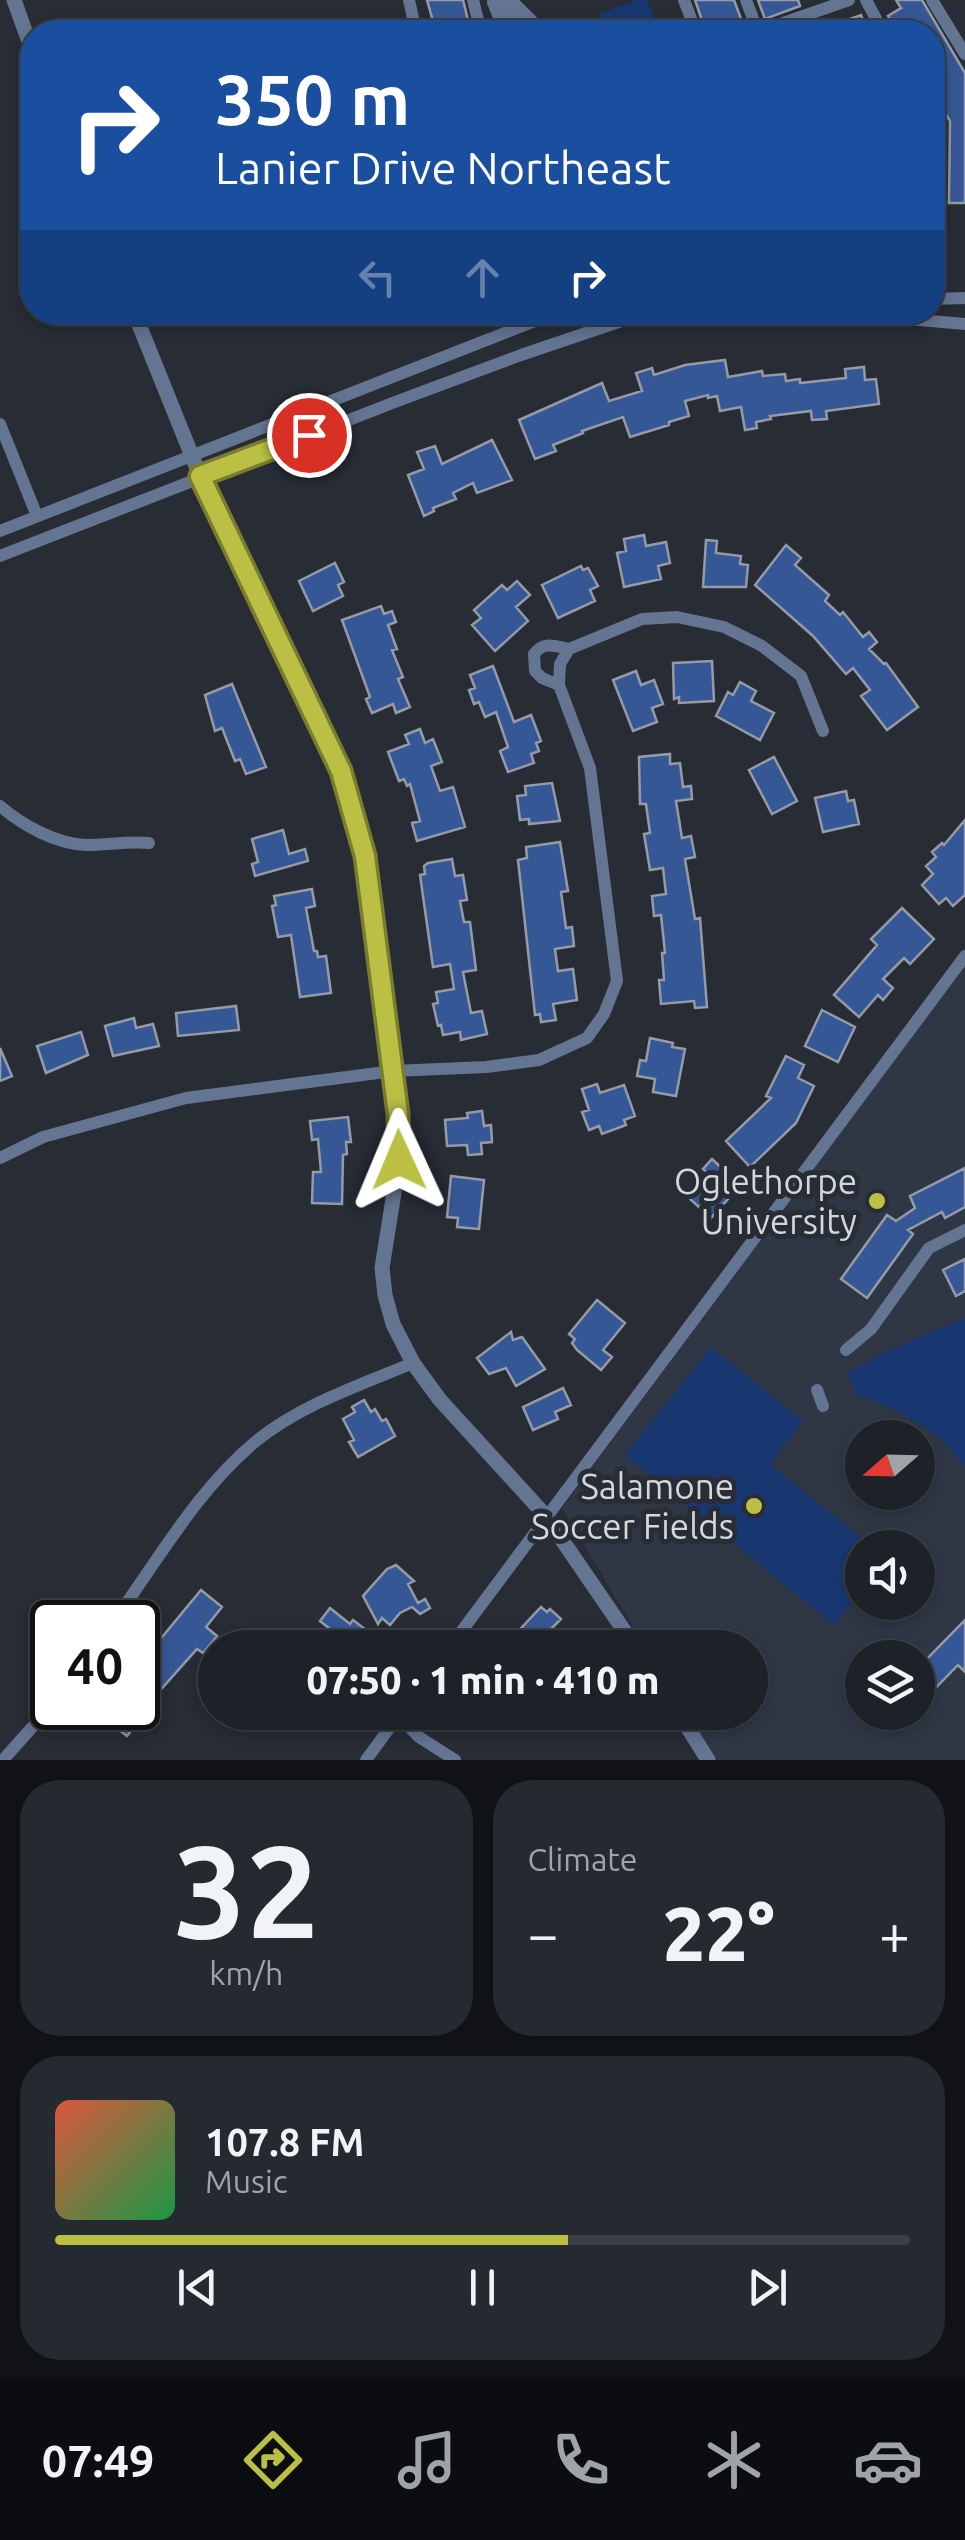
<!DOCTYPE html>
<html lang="en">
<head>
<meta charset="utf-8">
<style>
	:root { --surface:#1d2128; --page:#252930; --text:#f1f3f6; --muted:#a0a3a8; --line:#3b3e45; --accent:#bbc045 }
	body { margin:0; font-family:Ubuntu,sans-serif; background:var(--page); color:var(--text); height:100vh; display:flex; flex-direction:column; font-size:38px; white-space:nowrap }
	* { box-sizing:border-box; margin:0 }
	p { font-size:32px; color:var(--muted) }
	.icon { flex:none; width:55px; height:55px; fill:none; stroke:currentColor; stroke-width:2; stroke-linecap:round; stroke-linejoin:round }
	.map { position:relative; height:1760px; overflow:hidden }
	.details { display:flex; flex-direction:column; gap:20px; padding:20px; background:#101216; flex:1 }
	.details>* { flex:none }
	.top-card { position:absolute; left:20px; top:20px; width:925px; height:305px; border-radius:40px; box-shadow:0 5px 15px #0003,0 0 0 2px var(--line); background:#1a4fa0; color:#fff; overflow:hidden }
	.needle { width:65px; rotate:250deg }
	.fabs { position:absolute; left:845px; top:1420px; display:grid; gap:20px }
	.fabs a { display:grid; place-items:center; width:90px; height:90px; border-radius:50%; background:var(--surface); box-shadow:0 5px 15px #0003,0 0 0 2px var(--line); font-size:50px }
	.speed { position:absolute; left:30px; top:1600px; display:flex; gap:20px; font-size:50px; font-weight:700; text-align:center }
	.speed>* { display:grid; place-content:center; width:130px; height:130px; border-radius:50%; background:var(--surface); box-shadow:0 5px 15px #0003,0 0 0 2px var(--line); line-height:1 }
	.speed .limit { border:5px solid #111; border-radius:15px; background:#fff; color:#111 }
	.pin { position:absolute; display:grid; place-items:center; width:85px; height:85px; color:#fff; margin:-42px; border:5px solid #fff; border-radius:50%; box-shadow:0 2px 10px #0007 }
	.me { position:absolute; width:110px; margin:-55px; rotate:359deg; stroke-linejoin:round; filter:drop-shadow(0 0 8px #0008) }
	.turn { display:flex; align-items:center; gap:35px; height:210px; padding:0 30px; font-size:45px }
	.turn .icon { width:130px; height:130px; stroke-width:2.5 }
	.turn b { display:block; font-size:70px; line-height:85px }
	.lanes { display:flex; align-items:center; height:95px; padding:0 30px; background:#0003; justify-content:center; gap:50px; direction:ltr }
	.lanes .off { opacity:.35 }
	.big { font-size:75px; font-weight:800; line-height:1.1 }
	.details .widget { flex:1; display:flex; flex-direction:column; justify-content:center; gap:15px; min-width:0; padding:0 35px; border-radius:40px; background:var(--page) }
	.details .dial { align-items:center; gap:0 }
	.dial b { font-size:130px; line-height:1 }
	.song { display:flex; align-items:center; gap:30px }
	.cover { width:120px; height:120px; border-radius:15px; background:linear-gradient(135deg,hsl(10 70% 55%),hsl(140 70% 35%)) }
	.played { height:10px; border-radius:5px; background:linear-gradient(90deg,var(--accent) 60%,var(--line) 60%) }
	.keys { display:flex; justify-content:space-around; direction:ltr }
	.heat { display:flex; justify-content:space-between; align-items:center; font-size:55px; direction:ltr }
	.details .tiles { flex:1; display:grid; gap:20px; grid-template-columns:1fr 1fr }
	.widget:last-child { grid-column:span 2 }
	.trip { position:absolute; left:198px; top:1630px; width:570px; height:100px; border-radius:50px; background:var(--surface); box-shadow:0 5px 15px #0003,0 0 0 2px var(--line); font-weight:800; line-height:100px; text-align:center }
	.tabs { display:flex; height:160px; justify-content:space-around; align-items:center; background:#0c0d10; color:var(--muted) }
	.tabs .icon { width:70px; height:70px }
	.tabs .on { color:var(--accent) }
	.tabs b { font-size:45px; color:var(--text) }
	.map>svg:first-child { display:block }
	.built { fill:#2f3745; fill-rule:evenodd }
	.green { fill:#183770 }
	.building { fill:#365795; stroke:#959ba6; stroke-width:2.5 }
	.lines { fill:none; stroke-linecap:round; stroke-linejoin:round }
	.minor { stroke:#647592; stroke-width:12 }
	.tertiary { stroke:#647592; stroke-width:15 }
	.route-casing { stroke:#7a7d2d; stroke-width:25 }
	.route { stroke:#bbc045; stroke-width:18 }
	.poi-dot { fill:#bbc045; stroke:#272c35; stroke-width:4 }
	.labels { text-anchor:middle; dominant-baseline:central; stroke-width:10; stroke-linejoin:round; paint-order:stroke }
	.poi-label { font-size:35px; fill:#d3d6dc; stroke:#272c35; text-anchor:end }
</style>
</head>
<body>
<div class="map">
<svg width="965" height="1760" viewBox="0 0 965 1760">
	<rect width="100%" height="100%" fill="#272c35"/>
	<path class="built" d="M965 964V1760H712L684 1713 750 1712V1648L645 1647 562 1508ZM862 1438H918V1492H862ZM862 1548H918V1602H862ZM862 1658H918V1712H862Z"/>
	<path class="green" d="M636 0H647L654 18 616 32H606L599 14Z
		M965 1318V1468C942 1431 897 1408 858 1396L846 1374 887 1351Z
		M711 1347 803 1421 770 1464 873 1547 862 1548V1590L834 1625 625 1455Z"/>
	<path class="building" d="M427 0H463L471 32H436Z
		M695 0H734L746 32H706Z
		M758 0H798L800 6 765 19Z
		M896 0H922L965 73V203H949L950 121 932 91V32H898L888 16 901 8Z
		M861 15 868 32H816V31Z
		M725 360 728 377 762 371 763 376 785 374 786 381 800 379V383L846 378 845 369 864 367 865 380 876 379 879 404 826 411 827 419 812 420 811 411 770 416 771 419 756 422 757 428 745 430 741 407 720 411 717 396 708 398V395L685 401 689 416 669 422V425L630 437 623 417 582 431 583 433 553 445 556 451 535 459 519 420 602 383 609 401 642 391 636 373 652 368 654 375 685 365Z
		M492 440 512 480 477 493 473 483 453 493 456 499 433 508 434 511 424 516 408 475 424 469 417 452 435 446 442 464Z
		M644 535 646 546 666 542 670 563 658 566 661 579 624 587 617 553 626 551 624 539Z
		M706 540 717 541 716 553 741 556 740 564 748 565 746 587H703Z
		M786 545 801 558 795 565 829 595 825 601 840 615 843 612 863 637 869 632 877 642 869 649 884 664 886 663 918 707 887 730 861 696 870 690 853 668 846 674 813 636 755 585Z
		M335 563 344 582 338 585 343 596 313 611 299 581Z
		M581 566 583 570 588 568 598 586 590 590 595 601 558 618 542 585Z
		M517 581 530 595 516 607 528 621 495 651 472 625 481 618 474 610 502 585 507 590Z
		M381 606 384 614 392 611 396 622 388 625 397 649 392 650 403 677 398 679 410 707 396 713 393 704 372 713 366 699 370 697 342 620Z
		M712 661 714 701 679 703V697L674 699 673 663Z
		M493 666 514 722 531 715 541 741 536 743 539 751 531 754 534 763 508 772 500 751 508 747 496 712 485 717 479 702 474 704 469 690 475 688 470 675Z
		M636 671 641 685 654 680 663 704 652 708 657 722 633 731 613 680Z
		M740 682 756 691 751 701 774 713 760 740 716 716 728 692 733 695Z
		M232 684 266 767 246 774 240 759 235 761 222 728 215 731 205 695Z
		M420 729 425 743 433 739 442 762 431 766 440 791 453 787 465 827 417 841 412 823 420 821 410 784 407 786 404 779 399 781 388 752 409 744 405 735Z
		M670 754V764L680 763 683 787 691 786 692 799 676 801 682 838 691 836 695 857 685 859 695 919 700 918 707 1007 695 1008 694 1001 661 1004 659 980H664L662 953H665L661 915 654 916 652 896 666 894 663 868 650 870 644 834 650 833 646 804H640L639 757Z
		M774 757 797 801 772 814 749 770Z
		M552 783 560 821 529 824V819L520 820 517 796 526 795 525 786Z
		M846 791 848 801 854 800 859 824 823 832 815 798Z
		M965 820V895L953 906 946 898 939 904 922 885 933 874 926 866 936 857 932 852 942 843 944 845Z
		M283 830 289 854 305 849 308 861 255 876 252 864 258 862 252 839Z
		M560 842 568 891 561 892 566 928 572 927 574 946 555 949 558 971 573 969 577 1000 553 1004 556 1020 541 1022 540 1014 535 1015 518 860 527 858 526 847Z
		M452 859 455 876 463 875 467 900 460 901 464 922H470L476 970 463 972 471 1013 482 1011 487 1034 461 1040 460 1032 443 1035 441 1025 438 1026 433 1004 438 1003 436 992 454 989 450 964 433 967 420 875 425 874 424 866 428 863Z
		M312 889 315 906 306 908 314 951H317L318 957 326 956 331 993 300 997 291 935 278 937 272 906 276 905 274 896Z
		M902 908 934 939 910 964 904 958 883 979 893 988 883 1000 878 995 859 1017 834 995 877 945 871 939Z
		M236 1006 239 1030 178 1036 176 1013Z
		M822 1010 855 1027 838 1062 805 1046Z
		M134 1018 136 1028 153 1024 159 1046 113 1056 105 1026Z
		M81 1032 88 1055 46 1073 37 1046Z
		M650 1038 673 1043 672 1047 685 1049 676 1096 653 1092 655 1079 637 1076 640 1060 646 1061Z
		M0 1048 12 1076 0 1081Z
		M786 1056 804 1065 798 1078 814 1086 796 1123 750 1167 726 1141 771 1098 766 1096Z
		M597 1084 600 1093 624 1085 635 1116 624 1120 626 1125 602 1134 599 1126 589 1130 582 1112 589 1110 582 1089Z
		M482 1111 484 1126 491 1125 492 1142 481 1143 482 1154 468 1155 467 1145 447 1146 445 1120 468 1118 467 1113Z
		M348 1117 351 1142H346L347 1154 343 1155 342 1204 312 1203 313 1172H321L318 1139 312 1140 310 1121Z
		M712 1159 730 1176 727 1180 737 1189 711 1218 690 1199 711 1176 703 1169Z
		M965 1168V1207L945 1218 942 1212 908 1230 913 1234 867 1298 841 1279 887 1215 896 1221 915 1208 910 1196Z
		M451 1176 484 1180 479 1229 457 1227 458 1218 447 1217Z
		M965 1259V1291L956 1296 943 1270Z
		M597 1300 625 1323 603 1350 612 1357 601 1370 577 1350 572 1343 575 1339 569 1334Z
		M511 1332 513 1340 522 1337 545 1369 516 1386 506 1368 489 1374 477 1358Z
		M563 1388 571 1405 555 1412 558 1419 533 1430 523 1407Z
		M364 1400 371 1412 375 1409 382 1421 386 1419 395 1436 358 1457 349 1442 354 1440 343 1419 355 1412 352 1407Z
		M396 1565 414 1581 408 1584 418 1603 425 1599 430 1608 420 1614 412 1607 400 1613 390 1625 382 1618 378 1624 363 1596 387 1569Z
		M201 1590 222 1607 206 1627 217 1636 203 1653 197 1649 156 1695 141 1682 148 1674 139 1665Z
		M541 1607 547 1612 550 1609 561 1619 548 1632 555 1638 546 1648H519L510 1640Z
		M330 1608 350 1624 353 1620 370 1633 359 1648H323L335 1633 320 1621Z
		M965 1620V1672L958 1665 918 1706V1668Z
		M120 1708H139L145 1713 127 1736 109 1722Z
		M301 1712H334L315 1729Z
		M881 1712H911L896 1728Z"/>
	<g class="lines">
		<path class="minor" d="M409 0 416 32
			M473 0 481 32
			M500 0 523 32
			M511 0 543 32
			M684 0 696 32
			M746 0 758 32
			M866 0 883 32
			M932 0 965 54
			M493 2 500 20 511 32
			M757 32 849 0
			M932 111 938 118 936 166 932 172
			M932 299 965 298
			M830 312 965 324
			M0 424 37 516
			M0 531 558 312
			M0 556 395 402 521 355 648 312
			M559 685 542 678 535 671 534 654C544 641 554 646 569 649
			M0 806C22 825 56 844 86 845 107 845 128 841 149 843
			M0 1158 43 1137 186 1098 393 1071 486 1067 539 1060 587 1038 604 1014 617 981 590 768 559 685 560 664 569 649 642 619 677 617 724 627 762 646 801 676 823 731
			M846 1350 871 1329 929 1248 965 1230
			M817 1390 823 1406
			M113 1622C157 1562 197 1490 255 1442 300 1405 360 1385 413 1363
			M449 1648 965 956
			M399 1716 419 1737 455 1760
			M3 1760 52 1705
			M366 1760 401 1712"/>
		<path class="tertiary" d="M14 0 32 50
			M134 312 200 476 341 771 365 857 398 1114 399 1161 382 1268 385 1295 393 1324 413 1363 440 1400 545 1515 636 1648
			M678 1712 708 1760"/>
	</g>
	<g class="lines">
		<defs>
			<path id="route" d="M309 435 200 476 341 771 365 856 398 1114 399 1160"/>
		</defs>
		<use href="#route" class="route-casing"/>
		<use href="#route" class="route"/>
	</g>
	<g class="poi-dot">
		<circle cx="877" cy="1201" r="10"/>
		<circle cx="754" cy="1506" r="10"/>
	</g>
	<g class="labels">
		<g class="poi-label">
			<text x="857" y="1181">Oglethorpe<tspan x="857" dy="40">University</tspan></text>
			<text x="734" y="1486">Salamone<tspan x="734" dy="40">Soccer Fields</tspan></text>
		</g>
	</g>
</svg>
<div class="fabs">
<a><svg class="needle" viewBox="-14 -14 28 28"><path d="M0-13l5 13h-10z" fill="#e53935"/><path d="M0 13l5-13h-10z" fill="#a0a3a8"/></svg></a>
<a><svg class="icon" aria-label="sound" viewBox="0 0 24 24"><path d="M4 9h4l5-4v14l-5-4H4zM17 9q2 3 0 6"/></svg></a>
<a><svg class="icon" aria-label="layers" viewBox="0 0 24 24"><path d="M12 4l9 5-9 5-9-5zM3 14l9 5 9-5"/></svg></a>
</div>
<div class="speed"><div class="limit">40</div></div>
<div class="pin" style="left:309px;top:435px;background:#d93025"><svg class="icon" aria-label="arrive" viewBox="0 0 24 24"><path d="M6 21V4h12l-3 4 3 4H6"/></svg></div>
<svg class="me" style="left:399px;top:1160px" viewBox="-20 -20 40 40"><path d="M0-17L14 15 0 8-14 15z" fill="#bbc045" stroke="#fff" stroke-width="4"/></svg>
<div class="trip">07:50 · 1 min · 410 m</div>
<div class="top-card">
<div class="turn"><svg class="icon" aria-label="right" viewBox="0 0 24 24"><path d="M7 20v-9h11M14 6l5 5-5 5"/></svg><div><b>350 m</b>Lanier Drive Northeast</div></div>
<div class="lanes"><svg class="icon off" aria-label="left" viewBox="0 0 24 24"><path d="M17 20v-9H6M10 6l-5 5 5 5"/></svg><svg class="icon off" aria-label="ahead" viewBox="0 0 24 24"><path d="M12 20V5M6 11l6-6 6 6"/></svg><svg class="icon" aria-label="right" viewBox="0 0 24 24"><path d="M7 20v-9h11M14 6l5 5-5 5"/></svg></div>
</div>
</div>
<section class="details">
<div class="tiles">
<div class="widget dial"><b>32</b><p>km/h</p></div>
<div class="widget"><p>Climate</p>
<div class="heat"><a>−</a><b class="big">22°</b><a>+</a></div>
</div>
<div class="widget">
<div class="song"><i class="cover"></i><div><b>107.8 FM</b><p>Music</p></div></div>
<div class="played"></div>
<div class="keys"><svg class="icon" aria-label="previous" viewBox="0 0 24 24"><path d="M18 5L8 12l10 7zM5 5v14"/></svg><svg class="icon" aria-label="pause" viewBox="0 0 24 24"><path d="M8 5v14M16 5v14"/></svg><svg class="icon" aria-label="next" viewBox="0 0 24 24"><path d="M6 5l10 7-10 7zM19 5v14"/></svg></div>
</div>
</div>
</section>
<nav class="tabs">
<b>07:49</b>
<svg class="icon on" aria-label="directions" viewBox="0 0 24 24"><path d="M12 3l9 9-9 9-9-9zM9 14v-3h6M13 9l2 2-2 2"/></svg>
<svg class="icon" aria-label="music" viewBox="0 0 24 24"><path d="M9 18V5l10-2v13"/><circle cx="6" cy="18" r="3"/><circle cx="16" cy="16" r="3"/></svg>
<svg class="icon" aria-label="phone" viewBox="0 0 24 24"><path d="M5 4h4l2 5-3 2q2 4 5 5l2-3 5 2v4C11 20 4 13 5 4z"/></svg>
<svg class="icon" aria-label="climate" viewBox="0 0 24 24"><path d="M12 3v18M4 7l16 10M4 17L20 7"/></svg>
<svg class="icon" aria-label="car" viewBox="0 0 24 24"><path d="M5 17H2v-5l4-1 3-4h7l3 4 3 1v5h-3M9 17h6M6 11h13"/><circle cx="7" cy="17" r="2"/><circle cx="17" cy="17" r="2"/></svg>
</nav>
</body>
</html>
